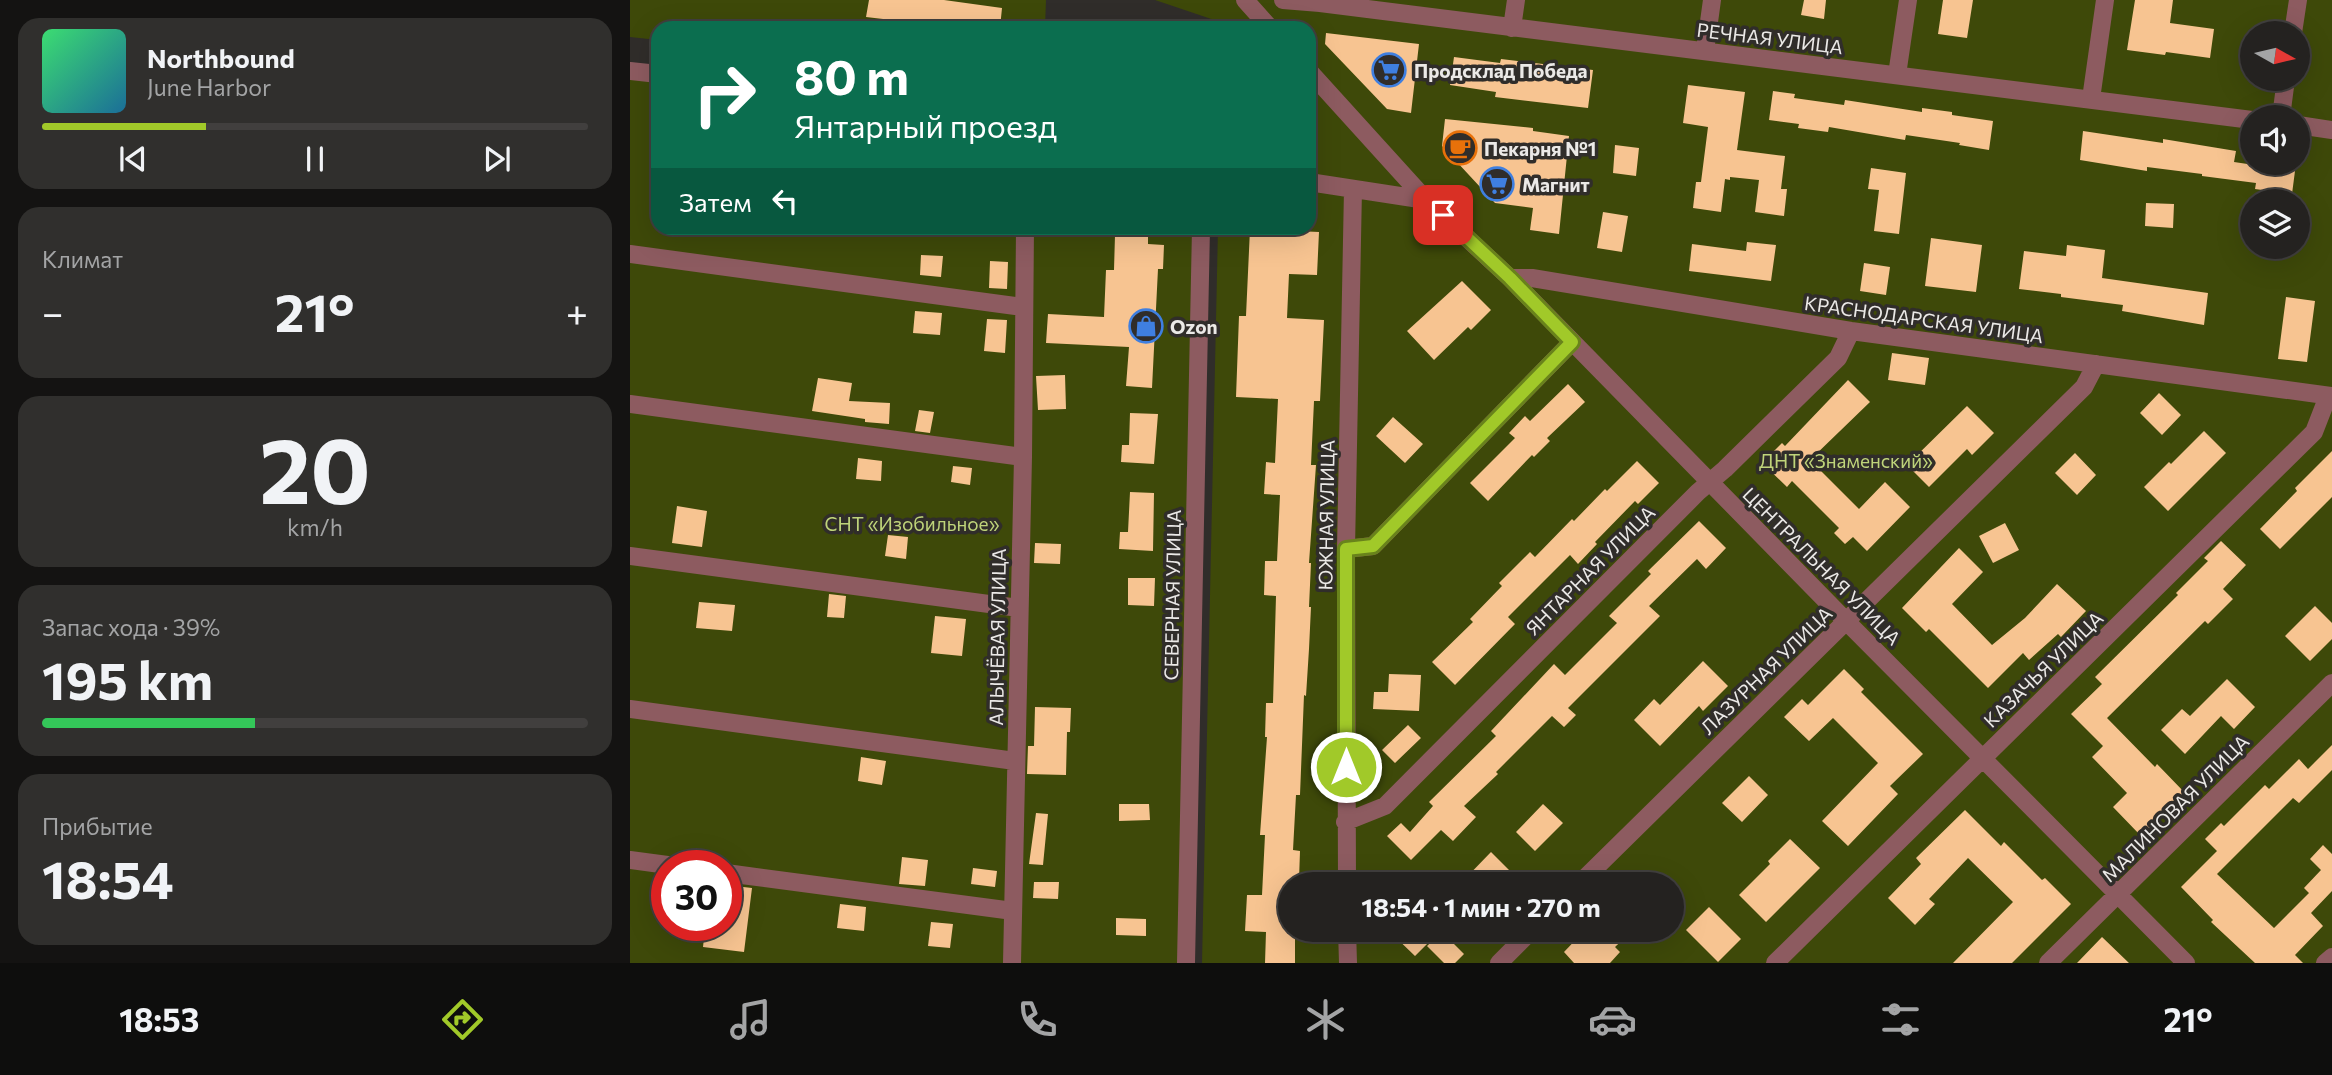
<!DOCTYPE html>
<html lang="ru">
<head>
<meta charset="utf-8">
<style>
	:root { --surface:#242220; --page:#302f2d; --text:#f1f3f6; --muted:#a3a4a5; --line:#413f3e; --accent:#a1c929 }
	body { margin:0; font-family:Commissioner,sans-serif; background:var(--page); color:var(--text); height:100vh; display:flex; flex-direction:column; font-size:26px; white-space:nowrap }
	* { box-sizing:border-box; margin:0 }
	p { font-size:23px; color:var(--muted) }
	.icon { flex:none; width:38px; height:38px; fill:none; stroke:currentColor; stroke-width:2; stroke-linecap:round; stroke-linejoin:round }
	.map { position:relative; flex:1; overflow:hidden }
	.sheet { display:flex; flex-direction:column; gap:18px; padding:18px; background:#141312; width:630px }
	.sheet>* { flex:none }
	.guide { position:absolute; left:21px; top:21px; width:665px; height:214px; border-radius:21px; box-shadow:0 7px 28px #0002,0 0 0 2px var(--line); background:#0b6e4f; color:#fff; overflow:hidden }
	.needle { width:46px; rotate:98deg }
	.controls { position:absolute; left:1610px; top:21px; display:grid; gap:14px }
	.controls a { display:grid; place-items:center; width:70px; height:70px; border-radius:50%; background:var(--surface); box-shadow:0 7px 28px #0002,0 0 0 2px var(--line); font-size:35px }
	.speed { position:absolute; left:21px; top:850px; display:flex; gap:14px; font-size:35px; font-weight:700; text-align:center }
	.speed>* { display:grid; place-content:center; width:91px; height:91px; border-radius:50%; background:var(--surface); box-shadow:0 7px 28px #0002,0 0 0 2px var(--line); line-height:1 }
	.speed .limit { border:10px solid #d22; background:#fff; color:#111 }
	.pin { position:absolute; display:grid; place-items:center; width:60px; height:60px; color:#fff; margin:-30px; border-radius:14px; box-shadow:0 4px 10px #0006 }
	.me { position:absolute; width:77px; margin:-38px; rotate:0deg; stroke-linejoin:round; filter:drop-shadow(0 0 5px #0008) }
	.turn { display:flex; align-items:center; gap:24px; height:147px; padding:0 28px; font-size:32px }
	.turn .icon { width:91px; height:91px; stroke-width:2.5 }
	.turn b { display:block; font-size:49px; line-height:60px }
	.then { display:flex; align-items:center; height:66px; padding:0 28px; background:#0003; gap:14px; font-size:26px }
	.big { font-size:52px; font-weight:700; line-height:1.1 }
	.sheet .card { flex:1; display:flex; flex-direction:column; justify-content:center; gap:10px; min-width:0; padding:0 24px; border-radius:21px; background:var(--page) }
	.sheet .dial { align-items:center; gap:0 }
	.dial b { font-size:91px; line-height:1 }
	.song { display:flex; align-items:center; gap:21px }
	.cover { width:84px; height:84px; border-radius:10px; background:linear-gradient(135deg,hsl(140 70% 55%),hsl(200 70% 35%)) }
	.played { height:7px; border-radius:4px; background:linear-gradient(90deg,var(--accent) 30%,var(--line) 30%) }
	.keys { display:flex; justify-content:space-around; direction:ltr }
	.heat { display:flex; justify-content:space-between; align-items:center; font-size:38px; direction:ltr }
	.charge { height:10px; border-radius:5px; background:linear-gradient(90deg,#34c759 39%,var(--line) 0) }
	.trip { position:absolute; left:648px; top:872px; width:406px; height:70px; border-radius:35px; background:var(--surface); box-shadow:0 7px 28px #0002,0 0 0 2px var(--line); font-weight:700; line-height:70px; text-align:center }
	.dock { display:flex; height:112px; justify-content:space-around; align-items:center; background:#0e0e0d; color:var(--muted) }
	.dock .icon { width:49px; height:49px }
	.dock .on { color:var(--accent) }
	.dock b { font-size:32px; color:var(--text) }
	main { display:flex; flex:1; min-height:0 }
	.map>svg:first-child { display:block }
	.garden { fill:#3e4909; fill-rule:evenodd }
	.building { fill:#f7c491 }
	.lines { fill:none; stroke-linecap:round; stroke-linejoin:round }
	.minor { stroke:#8d5b60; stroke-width:18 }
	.route-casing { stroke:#69831b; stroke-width:18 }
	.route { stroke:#a1c929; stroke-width:12 }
	.labels { text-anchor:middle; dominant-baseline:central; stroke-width:7; stroke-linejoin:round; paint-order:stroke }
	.street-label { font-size:19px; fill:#ebe9e7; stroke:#302d2a }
	.poi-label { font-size:19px; font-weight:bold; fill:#ebe9e7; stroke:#302d2a; text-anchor:start }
	.park-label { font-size:19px; fill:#bfd47a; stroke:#302d2a }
</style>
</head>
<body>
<main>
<section class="sheet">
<div class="card">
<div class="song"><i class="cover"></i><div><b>Northbound</b><p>June Harbor</p></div></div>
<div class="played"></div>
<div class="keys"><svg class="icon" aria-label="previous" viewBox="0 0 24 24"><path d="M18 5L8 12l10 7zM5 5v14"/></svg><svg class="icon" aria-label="pause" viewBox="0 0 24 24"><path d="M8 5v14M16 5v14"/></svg><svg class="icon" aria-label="next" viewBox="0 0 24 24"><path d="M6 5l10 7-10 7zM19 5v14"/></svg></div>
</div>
<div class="card"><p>Климат</p>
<div class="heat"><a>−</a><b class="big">21°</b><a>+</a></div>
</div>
<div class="card dial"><b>20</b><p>km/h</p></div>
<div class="card"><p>Запас хода · 39%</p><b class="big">195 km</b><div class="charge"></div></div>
<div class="card"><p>Прибытие</p><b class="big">18:54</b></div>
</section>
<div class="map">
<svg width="1702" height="963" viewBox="0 0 1702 963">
	<rect width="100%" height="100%" fill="#302d2a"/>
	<path class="garden" d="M0 0H416L415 28H28V40L0 37Z
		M525 0H1702V963H572L588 228H679V141L683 110 679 106V28H608ZM1622 33H1668V79H1622ZM1622 117H1668V163H1622ZM1622 201H1668V247H1622ZM660 884H1041V929H660Z
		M0 71 28 74V228H571L556 963H0ZM37 866H96V926H37Z"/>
	<path class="building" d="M239 0H314L372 8 370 28H330L236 17Z
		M1174 0H1196L1194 19 1171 15Z
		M1313 0H1343L1337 38 1308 34Z
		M1505 0H1543L1540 23 1584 29 1580 58 1536 52 1535 55 1497 50Z
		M696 33 789 44 781 113 757 109 695 44Z
		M824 57 870 63 871 59 963 70 958 108 865 97 866 92 820 85Z
		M1058 85 1115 92 1107 150 1155 156 1151 189H1157L1154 216 1125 212 1129 180 1100 177V180L1095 179 1091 212 1063 208 1066 182H1071L1078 127 1053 123Z
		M1143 91 1165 94 1164 98 1214 105 1215 100 1292 112V108L1322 112V115L1363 121 1359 150 1329 145 1330 143 1276 135 1275 140 1199 127 1198 132 1168 128 1169 124 1139 120Z
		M815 119 903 128V131L939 136 929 234 900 230 903 208 865 203 812 146Z
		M1453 131 1533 143V139L1606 151 1604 162 1665 171 1662 194 1625 189 1626 183 1572 176V174L1517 167V171L1450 160Z
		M985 145 1009 148 1006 176 983 173Z
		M1241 168 1276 173 1269 234 1244 231 1249 190 1238 189Z
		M1516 203 1544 204 1543 228 1515 226Z
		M973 212 998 216 992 252 967 248Z
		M501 228H518V244L534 245 533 269H528L522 388 496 386 499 347 416 343 418 314 474 317 476 270H484L485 235H501Z
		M620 229 689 232 687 275 659 274 657 318 694 320 690 401H684L681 465H686L679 563H681L679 607H681L679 649 676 696 674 695 670 795H666L663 850 670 851 669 880H660V929H665V963H635L636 932 615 931 617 895H632L635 835H630L637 737H635L636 703H643L646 596 634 595 635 561H647L650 495 634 494 636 462 645 463 648 399 606 397 609 316H616Z
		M1301 238 1352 245 1346 292 1295 286Z
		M1117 242 1146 245 1141 281 1059 271 1062 244 1116 251Z
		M1437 245 1475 250 1472 278 1578 293 1574 325 1492 311 1493 305 1431 297V294L1389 289 1394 251 1436 256Z
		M291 255 313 256 311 277 290 275Z
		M360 261 378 262 377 289 359 288Z
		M1234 263 1260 267 1256 295 1230 291Z
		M832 281 861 310 841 330 838 327 804 360 777 331Z
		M1656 297 1685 301 1677 362 1648 359Z
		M285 311 312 313 310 335 283 333Z
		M357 319 377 320 375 353 354 351Z
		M1262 353 1299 358 1295 385 1258 380Z
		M435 375 436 409 408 410 406 376Z
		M188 378 222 383 219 401 260 403 259 424 235 422V419L182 411Z
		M1218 380 1240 402 1180 460 1229 509 1255 482 1280 507 1237 551 1223 537 1215 544 1204 533 1209 528 1162 481 1157 487 1132 463 1152 443 1155 446Z
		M938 384 955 402 917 438 920 441 904 457 902 455 858 501 840 483 885 438 879 433 895 416 900 421Z
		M1529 393 1551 415 1532 435 1510 413Z
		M1337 406 1364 433 1342 455 1337 449 1299 487 1277 465Z
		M289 410 304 412 300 433 285 431Z
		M500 413 528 414 524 464 491 462 492 445H499Z
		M763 417 793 444 775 463 746 436Z
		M1574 431 1596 453 1538 511 1514 487 1539 462 1541 464Z
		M1702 451V497L1650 549 1630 529 1667 491 1665 488Z
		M1445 453 1466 475 1447 495 1425 473Z
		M228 458 252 461 251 481 226 479Z
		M1007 461 1029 483 1008 504 1005 501 965 542 967 544 948 564 940 555 878 617 885 624 825 685 802 662 843 622 840 619 872 586 869 583 900 552 905 557 942 519 944 521 975 489 977 491Z
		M323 466 342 468 340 485 321 482Z
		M500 492 524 493 523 551 489 549 490 532H498Z
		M47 506 77 511 72 547 42 543Z
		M1069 521 1096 548 1076 569 1067 559 1019 606 1030 616 938 708 946 715 934 727 922 716 866 772 868 774 834 806 846 817 823 841 811 830 781 860 757 836 771 823 780 832 803 806 799 802 866 736 861 731 924 664 935 675 987 623 979 616 1021 574 1018 571Z
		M1375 523 1389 550 1363 563 1349 536Z
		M258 535 278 537 276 559 255 556Z
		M1591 541 1616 565 1593 589 1603 599 1578 624 1575 621 1477 718 1525 767 1527 764 1556 794 1511 836 1483 807 1497 793 1462 757 1473 746 1441 714 1472 684 1465 677 1548 595 1546 593 1578 561 1574 558Z
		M405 543 431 544 430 564 404 563Z
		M1329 548 1353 572 1322 604 1362 645 1395 618 1427 584 1456 611 1431 637 1428 634 1399 660 1393 653 1358 688 1299 629 1296 632 1272 608Z
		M498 578H525L524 606 498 605Z
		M199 594 216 596 214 618 197 617Z
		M69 602 105 605 102 631 66 628Z
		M1685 606 1702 623V639L1680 661 1655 636Z
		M305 616 336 619 332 656 301 653Z
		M1073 661 1098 686 1073 711 1069 706 1030 746 1004 720 1024 699 1030 705Z
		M1214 669 1234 689 1231 692 1293 754 1260 786 1268 794 1218 846 1192 821 1248 763 1203 718 1179 741 1154 717 1172 699 1178 705Z
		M759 674 791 675 789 711 743 709 744 692H758Z
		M1597 679 1625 707 1604 729 1591 716 1555 754 1531 730 1552 709 1560 716Z
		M405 707 441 708 440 732H437L436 775 397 774 398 746H404Z
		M778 725 791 738 765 763 752 750Z
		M1702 745V770L1669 803 1663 798 1587 874 1644 928 1679 893 1674 888 1691 870 1680 859 1693 845 1702 854V891L1681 913 1693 926 1665 955 1673 963H1625L1581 922 1583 920 1551 887 1587 851 1575 839 1591 823 1594 826 1635 785 1639 789 1669 759 1678 769Z
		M231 757 256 761 252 785 228 781Z
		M1119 776 1138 795 1112 822 1092 803Z
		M489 804H519L520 820 489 821Z
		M913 804 933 823 905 851 886 832Z
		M1335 810 1371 846 1374 842 1412 880 1415 878 1441 904 1382 963H1323L1383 902 1338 858 1299 899 1305 904 1285 925 1258 898 1291 864 1286 858Z
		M406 813 418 814 413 865 399 864Z
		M1160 839 1190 868 1136 922 1109 895 1140 864 1138 861Z
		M861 852 893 884H830Z
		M272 857 298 860 295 886 269 884Z
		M343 868 367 871 365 887 341 884Z
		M404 882H429L428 899 403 898Z
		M96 885 122 888 114 952 73 947 75 929 96 932Z
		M210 904 236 907 234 931 207 928Z
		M1079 907 1111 939 1088 962 1056 930Z
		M486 918 516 919V936L486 935Z
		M301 922 323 924 320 948 298 946Z
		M757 929H786L799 942 785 956Z
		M956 929H1004L985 947 990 952 980 963H944L934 952Z
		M812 932 834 954 825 963H814L797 946Z
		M1472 937 1499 963H1447Z"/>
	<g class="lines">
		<path class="minor" d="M615 0 640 28
			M653 0 690 3 1622 120
			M882 28 886 0
			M1663 33 1668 0
			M1075 51 1082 0
			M0 71 28 74
			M679 71 796 200 880 278 1216 621 1556 963
			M1267 75 1278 0
			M1461 99 1475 0
			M1651 117 1656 79
			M1668 125 1702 130
			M679 182 796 200
			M0 254 393 307
			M880 278H902L1221 331 1702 396
			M0 404 393 457
			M716 549 743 546 942 342
			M0 556 389 608
			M0 709 385 761
			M715 822 755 806 1068 492 1095 469 1208 358 1221 331
			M0 860 45 866
			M96 873 383 911
			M717 884 716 549 723 189
			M949 884 1454 387 1466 364
			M717 929 718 963
			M382 963 393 457 395 228
			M556 963 571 228
			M869 963 903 929
			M1145 963 1684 432 1698 396
			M1418 963 1702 683
			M1695 963 1702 957"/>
	</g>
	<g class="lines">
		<defs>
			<path id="route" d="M716 767V549L743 546 942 342 880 278 813 215"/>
		</defs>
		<use href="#route" class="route-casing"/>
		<use href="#route" class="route"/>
	</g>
	<defs>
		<symbol id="supermarket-ring" viewBox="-11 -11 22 22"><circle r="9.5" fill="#302d2a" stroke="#3f7fe0" stroke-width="1.5"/><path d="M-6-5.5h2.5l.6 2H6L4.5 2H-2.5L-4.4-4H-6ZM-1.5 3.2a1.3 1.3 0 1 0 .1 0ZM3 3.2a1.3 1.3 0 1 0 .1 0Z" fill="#3f7fe0"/></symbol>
		<symbol id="cafe-ring" viewBox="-11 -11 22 22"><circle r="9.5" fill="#302d2a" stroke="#e8710a" stroke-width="1.5"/><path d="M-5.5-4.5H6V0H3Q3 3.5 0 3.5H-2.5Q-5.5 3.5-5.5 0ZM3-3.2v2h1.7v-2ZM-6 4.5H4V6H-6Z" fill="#e8710a"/></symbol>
		<symbol id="shop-ring" viewBox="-11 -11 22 22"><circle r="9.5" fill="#302d2a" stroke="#3f7fe0" stroke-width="1.5"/><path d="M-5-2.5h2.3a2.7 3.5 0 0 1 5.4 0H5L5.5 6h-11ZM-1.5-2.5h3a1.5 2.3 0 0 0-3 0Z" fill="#3f7fe0"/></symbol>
	</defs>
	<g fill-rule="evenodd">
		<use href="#supermarket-ring" x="740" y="51" width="38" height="38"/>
		<use href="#cafe-ring" x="811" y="129" width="38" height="38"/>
		<use href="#supermarket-ring" x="848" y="165" width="38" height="38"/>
		<use href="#shop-ring" x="497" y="307" width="38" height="38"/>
	</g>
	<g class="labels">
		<g class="street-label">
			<text transform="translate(1140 38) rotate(7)">РЕЧНАЯ УЛИЦА</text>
			<text transform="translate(1294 319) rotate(8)">КРАСНОДАРСКАЯ УЛИЦА</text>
			<text transform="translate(696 515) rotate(-89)">ЮЖНАЯ УЛИЦА</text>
			<text transform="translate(1192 566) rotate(45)">ЦЕНТРАЛЬНАЯ УЛИЦА</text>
			<text transform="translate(960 570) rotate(-45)">ЯНТАРНАЯ УЛИЦА</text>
			<text transform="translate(542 595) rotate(-89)">СЕВЕРНАЯ УЛИЦА</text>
			<text transform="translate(367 637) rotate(-89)">АЛЫЧЁВАЯ УЛИЦА</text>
			<text transform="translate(1413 669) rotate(-44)">КАЗАЧЬЯ УЛИЦА</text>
			<text transform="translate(1136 670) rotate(-44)">ЛАЗУРНАЯ УЛИЦА</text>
			<text transform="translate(1545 808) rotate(-45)">МАЛИНОВАЯ УЛИЦА</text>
		</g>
		<g class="poi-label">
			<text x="784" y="70">Продсклад Победа</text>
			<text x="854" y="148">Пекарня №1</text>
			<text x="892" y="184">Магнит</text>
			<text x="540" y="326">Ozon</text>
		</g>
		<g class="park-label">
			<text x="1216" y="460">ДНТ «Знаменский»</text>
			<text x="282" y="523">СНТ «Изобильное»</text>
		</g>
	</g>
</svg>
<div class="controls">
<a><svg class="needle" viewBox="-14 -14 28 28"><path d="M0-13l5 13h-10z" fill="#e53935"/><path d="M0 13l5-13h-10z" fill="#a3a4a5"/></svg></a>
<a><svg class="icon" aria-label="sound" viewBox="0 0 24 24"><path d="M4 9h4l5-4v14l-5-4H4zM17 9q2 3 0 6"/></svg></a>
<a><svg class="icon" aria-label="layers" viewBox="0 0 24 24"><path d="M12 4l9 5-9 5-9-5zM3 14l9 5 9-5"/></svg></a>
</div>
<div class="speed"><div class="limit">30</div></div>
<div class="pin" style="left:813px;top:215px;background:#d93025"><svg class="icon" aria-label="arrive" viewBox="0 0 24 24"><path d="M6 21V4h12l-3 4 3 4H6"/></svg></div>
<svg class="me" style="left:716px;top:767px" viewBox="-20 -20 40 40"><circle r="17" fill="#a1c929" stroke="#fff" stroke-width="3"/><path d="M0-11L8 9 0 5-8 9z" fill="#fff"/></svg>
<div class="trip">18:54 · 1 мин · 270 m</div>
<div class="guide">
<div class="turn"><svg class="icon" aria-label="right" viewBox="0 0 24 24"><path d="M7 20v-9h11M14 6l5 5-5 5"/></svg><div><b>80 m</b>Янтарный проезд</div></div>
<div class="then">Затем<svg class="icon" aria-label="left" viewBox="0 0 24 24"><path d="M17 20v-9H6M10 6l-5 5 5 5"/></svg></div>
</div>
</div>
</main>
<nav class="dock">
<b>18:53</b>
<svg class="icon on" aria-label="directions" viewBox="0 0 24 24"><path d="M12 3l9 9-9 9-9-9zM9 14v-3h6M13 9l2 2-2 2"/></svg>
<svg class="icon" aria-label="music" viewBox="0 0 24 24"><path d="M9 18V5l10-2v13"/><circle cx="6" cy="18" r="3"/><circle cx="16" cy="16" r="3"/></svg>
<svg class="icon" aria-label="phone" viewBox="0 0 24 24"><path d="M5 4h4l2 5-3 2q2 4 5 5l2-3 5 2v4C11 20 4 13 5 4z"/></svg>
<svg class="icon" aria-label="climate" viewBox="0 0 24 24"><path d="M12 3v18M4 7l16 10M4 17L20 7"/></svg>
<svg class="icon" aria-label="car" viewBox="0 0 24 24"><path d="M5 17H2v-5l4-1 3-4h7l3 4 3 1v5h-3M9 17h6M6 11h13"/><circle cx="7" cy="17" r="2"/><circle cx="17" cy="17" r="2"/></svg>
<svg class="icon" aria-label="filters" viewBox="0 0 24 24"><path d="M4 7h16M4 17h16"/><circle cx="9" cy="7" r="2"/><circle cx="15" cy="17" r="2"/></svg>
<b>21°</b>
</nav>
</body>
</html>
